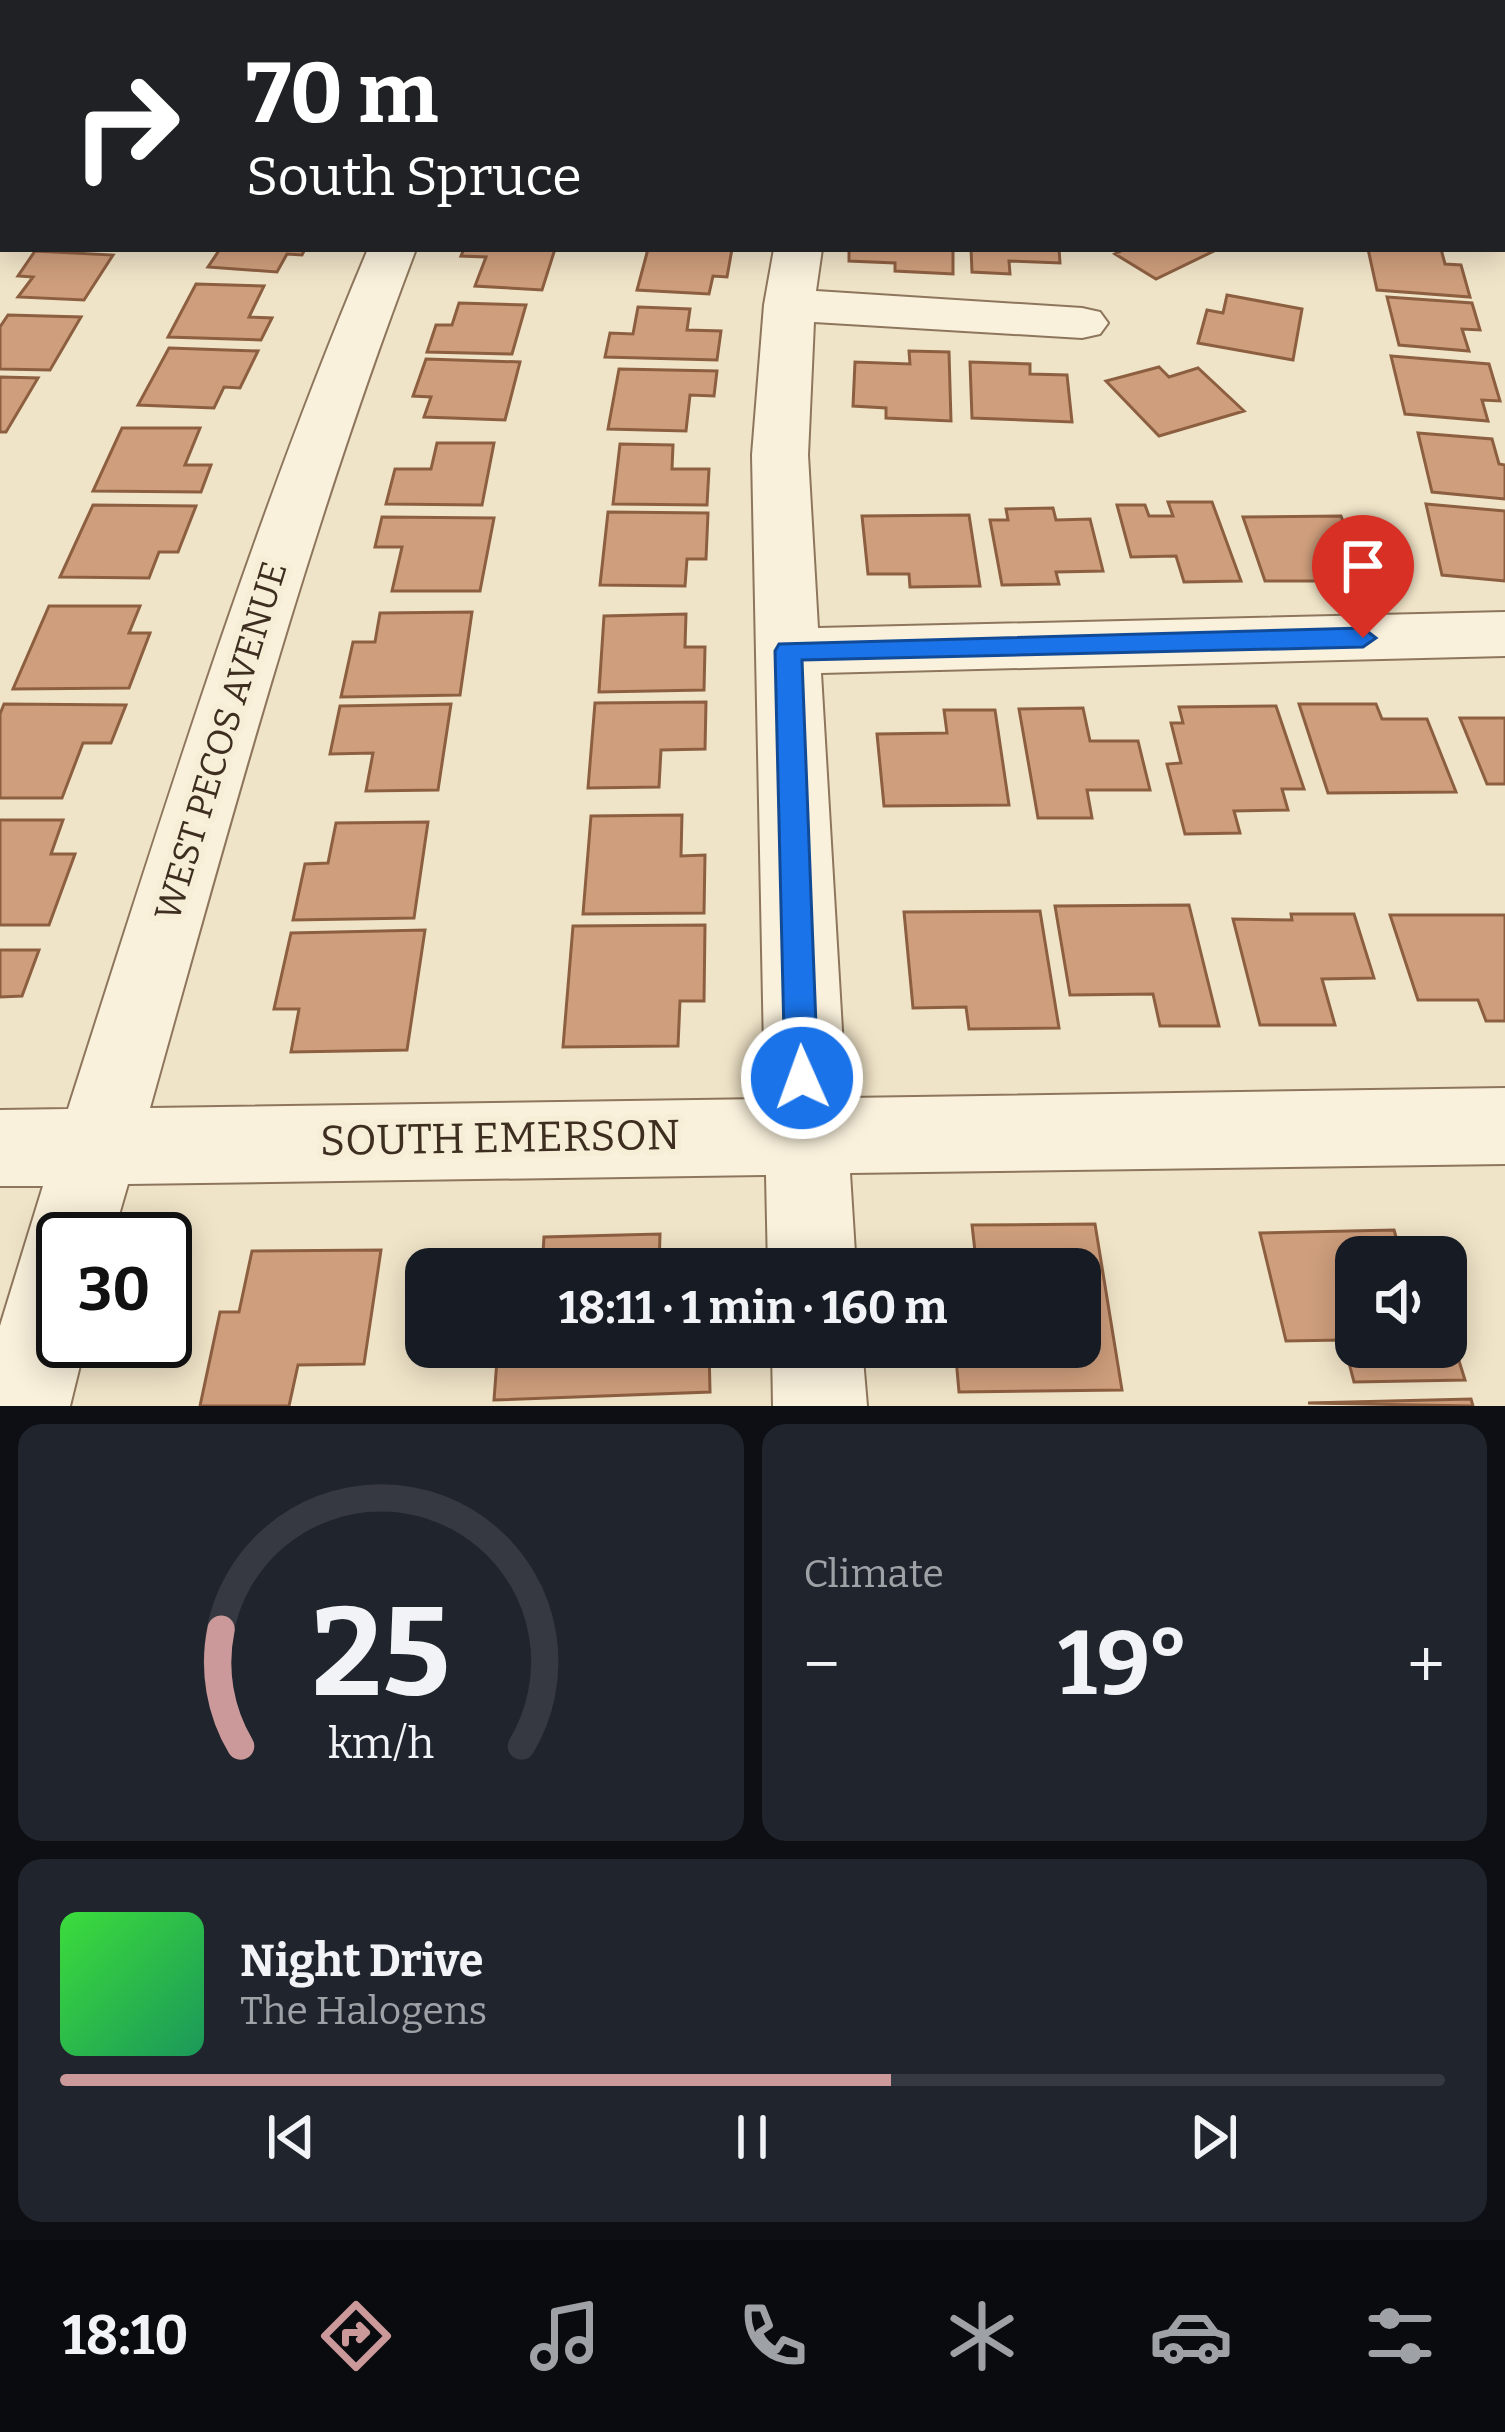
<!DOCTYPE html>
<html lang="en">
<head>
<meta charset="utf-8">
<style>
	:root { --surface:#171b24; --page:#20242c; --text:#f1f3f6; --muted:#9ea1a6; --line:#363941; --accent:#cc999b }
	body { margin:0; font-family:Bitter,serif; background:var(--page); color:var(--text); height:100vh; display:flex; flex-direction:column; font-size:45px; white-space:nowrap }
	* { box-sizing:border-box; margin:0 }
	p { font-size:39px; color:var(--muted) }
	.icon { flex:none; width:66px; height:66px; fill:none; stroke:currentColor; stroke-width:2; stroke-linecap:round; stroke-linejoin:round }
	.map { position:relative; height:1406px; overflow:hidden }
	.panel { display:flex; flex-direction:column; gap:18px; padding:18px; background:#0d0f14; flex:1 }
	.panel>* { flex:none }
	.banner { position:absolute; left:0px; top:0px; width:1506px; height:252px; box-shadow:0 6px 30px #0003; background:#202124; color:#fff; overflow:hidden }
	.fabs { position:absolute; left:1335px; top:1236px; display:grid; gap:24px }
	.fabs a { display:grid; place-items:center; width:132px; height:132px; border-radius:24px; background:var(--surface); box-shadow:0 6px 30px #0003; font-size:60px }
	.speed { position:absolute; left:36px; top:1212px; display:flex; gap:24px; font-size:60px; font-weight:700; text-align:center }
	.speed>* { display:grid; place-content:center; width:156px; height:156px; border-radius:50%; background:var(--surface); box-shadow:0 6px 30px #0003; line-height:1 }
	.speed .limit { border:6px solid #111; border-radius:18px; background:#fff; color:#111 }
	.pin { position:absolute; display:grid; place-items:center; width:102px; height:102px; color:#fff; margin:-123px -51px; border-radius:50% 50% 50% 0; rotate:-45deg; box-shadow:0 0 12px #0007 }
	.pin .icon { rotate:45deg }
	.me { position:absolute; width:132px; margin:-66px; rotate:358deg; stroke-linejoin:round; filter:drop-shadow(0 0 9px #0008) }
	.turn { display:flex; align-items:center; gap:42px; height:252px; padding:0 48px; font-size:54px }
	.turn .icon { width:156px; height:156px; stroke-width:2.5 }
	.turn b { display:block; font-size:84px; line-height:102px }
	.big { font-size:90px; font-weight:700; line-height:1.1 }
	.panel .widget { flex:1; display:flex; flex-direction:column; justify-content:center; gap:18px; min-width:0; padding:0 42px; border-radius:24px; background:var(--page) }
	.panel .dial { align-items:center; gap:0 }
	.dial svg { height:312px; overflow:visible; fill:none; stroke:var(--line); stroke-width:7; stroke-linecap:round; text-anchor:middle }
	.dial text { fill:var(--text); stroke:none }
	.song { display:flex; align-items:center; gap:36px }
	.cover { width:144px; height:144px; border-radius:18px; background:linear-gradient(135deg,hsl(120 70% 55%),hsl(150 70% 35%)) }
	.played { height:12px; border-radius:6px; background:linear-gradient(90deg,var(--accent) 60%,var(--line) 60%) }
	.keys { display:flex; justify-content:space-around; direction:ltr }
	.heat { display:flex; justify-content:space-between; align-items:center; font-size:66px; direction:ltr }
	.panel .tiles { flex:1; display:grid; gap:18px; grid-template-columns:1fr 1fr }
	.widget:last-child { grid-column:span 2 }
	.trip { position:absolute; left:405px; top:1248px; width:696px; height:120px; border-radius:24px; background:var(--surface); box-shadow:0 6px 30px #0003; font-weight:700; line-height:120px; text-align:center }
	.tab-bar { display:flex; height:192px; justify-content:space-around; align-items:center; background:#090b0e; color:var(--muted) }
	.tab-bar .icon { width:84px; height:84px }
	.tab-bar .current { color:var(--accent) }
	.tab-bar b { font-size:54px; color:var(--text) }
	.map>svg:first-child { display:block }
	.building { fill:#cf9f7d; stroke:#8d5f41; stroke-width:3 }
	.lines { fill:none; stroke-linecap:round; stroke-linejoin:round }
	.minor-casing { stroke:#8d765c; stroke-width:4 }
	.major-casing { stroke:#5b4430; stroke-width:4 }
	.minor { fill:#faf1dc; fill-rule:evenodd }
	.major { fill:#f3d9a0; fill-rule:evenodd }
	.route { fill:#1a73e8; stroke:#114b97; stroke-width:3 }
	.labels { text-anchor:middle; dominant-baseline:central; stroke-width:12; stroke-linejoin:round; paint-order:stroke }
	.street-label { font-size:36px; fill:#3d2e20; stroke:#f7eed8 }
	.near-street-label { font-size:42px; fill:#3d2e20; stroke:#f7eed8 }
</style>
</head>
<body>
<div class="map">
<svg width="1505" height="1406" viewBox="0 0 1505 1406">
	<rect width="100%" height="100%" fill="#f0e4c8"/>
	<path class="building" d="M220 249H305L302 255 287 254 277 272 208 267Z
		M464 249H555L542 290 475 286 486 257 461 256Z
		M648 249H732L727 277 713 276 709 294 637 290Z
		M849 249H953V274L895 271V263L849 261Z
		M971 249H1059L1060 263 1009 261 1010 274 972 272Z
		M1125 249H1214L1216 250 1156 279 1115 254Z
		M1368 249H1441L1445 264 1461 265 1470 297 1377 290Z
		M35 251 113 255 84 300 18 297 33 277 18 276Z
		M196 284 264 286 249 317 272 318 261 340 168 337Z
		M1227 295 1302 309 1293 360 1198 343 1207 310 1223 313Z
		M1387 297 1472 303 1480 330 1462 329 1469 351 1399 345Z
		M459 303 526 305 512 354 427 352 436 325H452Z
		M638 307 690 309 687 330 721 331 717 360 605 357 610 333 633 334Z
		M8 315 81 317 50 370 0 369V327Z
		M169 348 258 351 240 388 224 387 214 408 138 405Z
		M909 351 949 352 951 421 886 418V408L853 406 855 362 910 364Z
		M1391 356 1489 364 1500 401 1482 400 1488 421 1405 414Z
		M426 359 520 362 505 420 424 417 431 397 413 396Z
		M970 362 1030 364V374L1067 375 1072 422 972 418Z
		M1159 367 1169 377 1198 368 1244 411 1159 436 1106 381Z
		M619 369 717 371 714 396 690 395 686 431 608 429Z
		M0 377 38 378 6 432H0Z
		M122 428H200L185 465H211L201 492 93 491Z
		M1418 433 1492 439 1499 464 1505 465V499L1432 492Z
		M437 443H494L482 505 386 504 395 469H431Z
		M620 444 673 445 672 469H709L707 505 613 504Z
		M1168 502H1212L1241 581 1184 582 1176 556 1131 557 1117 505H1145L1149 516H1173Z
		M1426 504 1505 511V581L1442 575Z
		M93 505 196 506 178 552H159L149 578 60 577Z
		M1053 508 1056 520 1090 519 1103 571 1056 572 1059 584 1002 585 990 520H1008L1006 509Z
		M608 512 708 513 706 559H687L685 586 600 585Z
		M969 515 980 586 910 587 909 574H868L862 516Z
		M1341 516 1361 568H1318L1322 581H1265L1243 517Z
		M382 517 494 518 480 591H392L402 547H375Z
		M49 606H140L129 633H150L129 688 13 689Z
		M472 612 460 695 341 697 353 642H375L380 613Z
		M686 614 685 647H705L704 690 599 692 604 616Z
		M706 702 705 749 661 750 659 787 588 788 595 703Z
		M4 704 126 705 111 743H83L62 798H0V714Z
		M451 704 438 790 366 791 373 753 330 754 340 706Z
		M1299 704H1376L1382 719H1427L1456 792 1328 793Z
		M1276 706 1304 789H1282L1288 810 1234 811 1240 833 1185 834 1167 764 1181 763 1171 723H1183L1179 707Z
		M1083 708 1090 741H1138L1150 790H1087L1092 818H1038L1019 709Z
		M944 710H995L1009 805 884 806 877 734 947 733Z
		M1460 718H1505V784H1487Z
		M682 815 681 856 705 855 704 913 583 914 591 816Z
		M0 820H63L51 854H75L49 925H0Z
		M428 822 414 918 293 920 305 864 328 863 336 823Z
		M1189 905 1219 1026H1160L1153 994 1070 995 1055 906Z
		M1040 911 1059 1028 969 1029 966 1007 913 1008 904 912Z
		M1291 914H1354L1374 978 1322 979 1335 1025H1260L1233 919 1292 920Z
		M1390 915H1505V1021H1486L1478 1000H1418Z
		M705 925 704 1001H680L678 1046 563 1047 573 926Z
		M425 930 407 1050 291 1052 299 1009H274L291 933Z
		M0 950H39L22 996 0 997Z
		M1095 1224 1122 1390 959 1392 955 1347H1080V1269H977L972 1225Z
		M1394 1230 1402 1257H1356V1347H1446V1319L1465 1380 1354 1382 1343 1340 1286 1341 1260 1233Z
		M660 1234 659 1269H542L544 1237Z
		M381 1250 364 1364 298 1365 289 1406H200L220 1312H239L252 1251Z
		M498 1347H709L710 1392 494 1400Z
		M1471 1399 1473 1406 1308 1403Z"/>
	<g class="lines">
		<defs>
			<path id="minor" d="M0 16H3V40H0Z
				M3 188V219L0 220V189Z
				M1503 197H1505V231H1503Z
				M368 249H416C309 530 231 819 150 1108L765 1099 752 455 764 305 774 249H822L816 291 1082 308 1100 312 1108 323 1100 334 1082 338 814 322 808 455 818 628 1505 612V656L821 673 846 1098 1505 1088V1164L850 1173 856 1269H768L766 1175 128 1184 112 1239H63V1341H86L70 1406H0V1326L43 1186H0V1110L68 1109C161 819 250 529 368 249Z
				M772 1347H862L867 1406H773Z"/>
			<path id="major" d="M1231 0H1318L1321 3H1233Z
				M1503 3H1505V27H1503Z"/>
		</defs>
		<use href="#minor" class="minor-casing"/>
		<use href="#major" class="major-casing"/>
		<use href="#minor" class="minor"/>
		<use href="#major" class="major"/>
	</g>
	<path class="route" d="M1363 628 1376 638 1363 647 802 660 818 1078 813 1088 802 1092 790 1088 785 1078 775 651 779 644Z"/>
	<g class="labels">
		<g class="street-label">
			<text transform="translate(221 741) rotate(-73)">WEST PECOS AVENUE</text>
		</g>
		<g class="near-street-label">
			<text transform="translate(500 1138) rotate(-1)">SOUTH EMERSON</text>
		</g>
	</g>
</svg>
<div class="fabs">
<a><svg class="icon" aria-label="sound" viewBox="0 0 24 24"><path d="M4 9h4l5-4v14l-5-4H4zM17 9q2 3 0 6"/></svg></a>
</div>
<div class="speed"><div class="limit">30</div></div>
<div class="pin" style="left:1363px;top:638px;background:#d93025"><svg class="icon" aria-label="arrive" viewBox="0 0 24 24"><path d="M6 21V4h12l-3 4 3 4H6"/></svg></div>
<svg class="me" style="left:802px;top:1078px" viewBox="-20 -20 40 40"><circle r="17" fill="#1a73e8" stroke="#fff" stroke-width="3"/><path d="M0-11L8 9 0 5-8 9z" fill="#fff"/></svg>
<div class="trip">18:11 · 1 min · 160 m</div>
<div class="banner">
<div class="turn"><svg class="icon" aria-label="right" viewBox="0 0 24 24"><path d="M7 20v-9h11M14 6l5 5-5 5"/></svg><div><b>70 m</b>South Spruce</div></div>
</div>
</div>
<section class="panel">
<div class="tiles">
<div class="widget dial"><svg viewBox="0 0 100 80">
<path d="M14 69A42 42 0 1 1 86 69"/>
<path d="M14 69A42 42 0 0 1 9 39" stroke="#cc999b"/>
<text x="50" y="56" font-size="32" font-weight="700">25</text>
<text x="50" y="72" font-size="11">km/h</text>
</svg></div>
<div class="widget"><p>Climate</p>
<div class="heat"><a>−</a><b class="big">19°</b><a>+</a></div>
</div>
<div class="widget">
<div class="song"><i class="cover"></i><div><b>Night Drive</b><p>The Halogens</p></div></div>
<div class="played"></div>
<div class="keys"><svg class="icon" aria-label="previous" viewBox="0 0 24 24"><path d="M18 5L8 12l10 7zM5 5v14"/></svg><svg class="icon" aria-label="pause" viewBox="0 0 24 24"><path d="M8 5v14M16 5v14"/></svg><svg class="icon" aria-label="next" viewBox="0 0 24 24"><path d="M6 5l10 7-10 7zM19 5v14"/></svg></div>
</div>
</div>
</section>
<nav class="tab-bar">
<b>18:10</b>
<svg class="icon current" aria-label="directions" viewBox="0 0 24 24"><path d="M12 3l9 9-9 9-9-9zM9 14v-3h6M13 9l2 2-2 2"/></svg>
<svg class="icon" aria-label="music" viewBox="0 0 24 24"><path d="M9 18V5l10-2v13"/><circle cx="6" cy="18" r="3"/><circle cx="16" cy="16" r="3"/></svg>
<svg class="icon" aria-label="phone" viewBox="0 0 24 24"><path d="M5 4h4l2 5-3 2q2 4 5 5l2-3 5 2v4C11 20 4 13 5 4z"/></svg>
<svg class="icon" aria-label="climate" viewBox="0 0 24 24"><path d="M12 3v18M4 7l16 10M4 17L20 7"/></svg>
<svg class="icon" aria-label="car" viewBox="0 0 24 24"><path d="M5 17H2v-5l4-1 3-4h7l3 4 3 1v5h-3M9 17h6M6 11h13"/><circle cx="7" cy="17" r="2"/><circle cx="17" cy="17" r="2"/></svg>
<svg class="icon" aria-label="filters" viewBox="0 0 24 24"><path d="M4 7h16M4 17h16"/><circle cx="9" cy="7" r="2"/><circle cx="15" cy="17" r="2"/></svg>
</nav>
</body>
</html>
